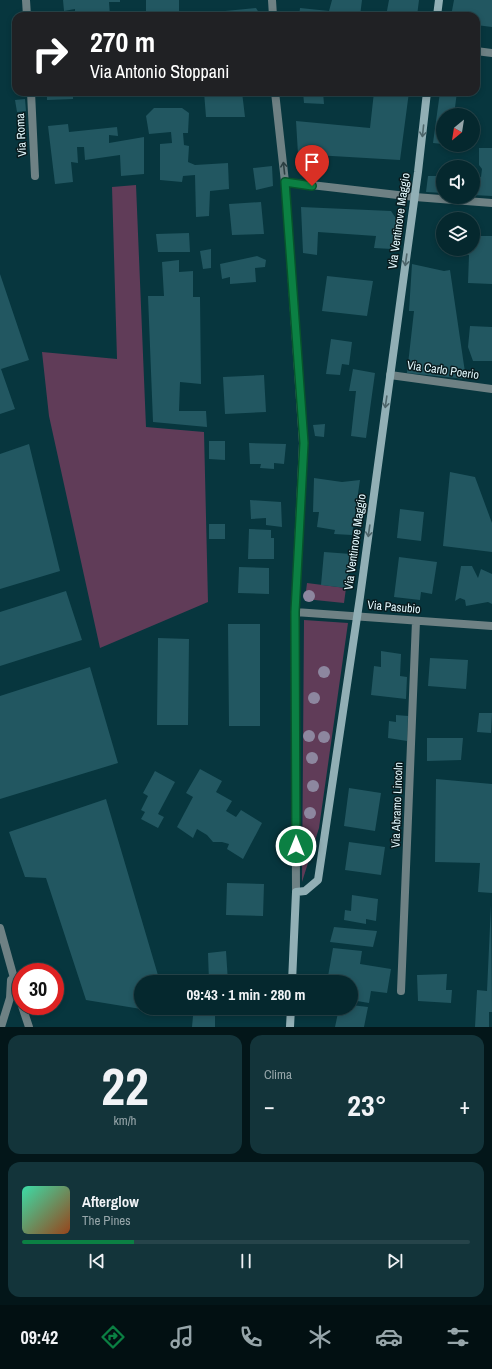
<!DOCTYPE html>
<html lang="it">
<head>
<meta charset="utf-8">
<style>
	:root { --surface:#05282e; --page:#13343a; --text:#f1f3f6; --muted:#97a6aa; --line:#26444a; --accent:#0b8043 }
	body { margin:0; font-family:"Archivo Narrow",sans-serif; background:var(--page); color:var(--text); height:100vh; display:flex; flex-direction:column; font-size:15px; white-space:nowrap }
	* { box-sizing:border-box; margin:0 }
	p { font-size:13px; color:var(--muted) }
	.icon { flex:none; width:22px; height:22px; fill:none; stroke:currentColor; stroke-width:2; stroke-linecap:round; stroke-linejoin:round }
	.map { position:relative; height:1027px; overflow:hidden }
	.panel { display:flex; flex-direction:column; gap:8px; padding:8px; background:#031619; flex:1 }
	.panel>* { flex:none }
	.hud { position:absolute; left:12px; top:12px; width:468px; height:84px; border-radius:12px; box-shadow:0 2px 6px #0003,0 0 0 1px var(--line); background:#202124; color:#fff; overflow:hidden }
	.needle { width:26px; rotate:210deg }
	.tools { position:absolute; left:436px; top:108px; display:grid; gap:8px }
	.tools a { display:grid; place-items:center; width:44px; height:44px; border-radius:50%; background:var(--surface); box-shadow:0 2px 6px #0003,0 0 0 1px var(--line); font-size:20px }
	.speed { position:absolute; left:12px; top:963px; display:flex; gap:8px; font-size:20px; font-weight:700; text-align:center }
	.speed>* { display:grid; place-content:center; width:52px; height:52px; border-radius:50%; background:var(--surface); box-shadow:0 2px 6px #0003,0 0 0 1px var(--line); line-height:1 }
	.speed .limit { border:6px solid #d22; background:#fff; color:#111 }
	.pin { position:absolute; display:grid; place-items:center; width:34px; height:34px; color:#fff; margin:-41px -17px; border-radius:50% 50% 50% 0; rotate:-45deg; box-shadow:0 0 4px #0007 }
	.pin .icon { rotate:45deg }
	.me { position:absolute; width:44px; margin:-22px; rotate:0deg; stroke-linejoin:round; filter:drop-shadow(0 0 3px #0008) }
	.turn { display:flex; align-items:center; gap:14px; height:84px; padding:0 12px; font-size:18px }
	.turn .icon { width:52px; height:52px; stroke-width:2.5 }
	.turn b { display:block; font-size:28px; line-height:34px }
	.big { font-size:30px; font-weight:700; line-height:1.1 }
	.panel .widget { flex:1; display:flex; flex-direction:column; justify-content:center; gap:6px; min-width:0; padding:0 14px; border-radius:12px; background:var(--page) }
	.panel .dial { align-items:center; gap:0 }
	.dial b { font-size:52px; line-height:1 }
	.song { display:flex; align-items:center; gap:12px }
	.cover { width:48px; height:48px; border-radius:6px; background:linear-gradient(135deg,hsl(160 70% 55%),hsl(20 70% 35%)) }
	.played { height:4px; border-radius:2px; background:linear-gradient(90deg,var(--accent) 25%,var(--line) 25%) }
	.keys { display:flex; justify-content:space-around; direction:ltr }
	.heat { display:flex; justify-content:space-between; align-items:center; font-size:22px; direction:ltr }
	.panel .tiles { flex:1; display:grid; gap:8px; grid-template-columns:1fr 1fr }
	.widget:last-child { grid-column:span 2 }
	.trip { position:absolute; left:134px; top:975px; width:224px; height:40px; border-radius:20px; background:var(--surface); box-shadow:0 2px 6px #0003,0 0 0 1px var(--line); font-weight:700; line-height:40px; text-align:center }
	.tab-bar { display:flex; height:64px; justify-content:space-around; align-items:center; background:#021012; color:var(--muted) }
	.tab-bar .icon { width:28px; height:28px }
	.tab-bar .active { color:var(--accent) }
	.tab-bar b { font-size:18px; color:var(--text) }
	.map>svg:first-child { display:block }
	.green { fill:#603c58 }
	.building { fill:#225761 }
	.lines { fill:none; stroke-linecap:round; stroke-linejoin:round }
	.street { stroke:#6e8184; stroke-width:8 }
	.secondary { stroke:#91afb5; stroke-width:8 }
	.tree { fill:#8d879f }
	.oneway { stroke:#4d656a }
	.oneway2 { stroke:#2c3f42 }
	.route-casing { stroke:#07532c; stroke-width:10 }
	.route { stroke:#0b8043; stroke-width:7 }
	.labels { text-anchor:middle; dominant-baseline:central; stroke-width:3; stroke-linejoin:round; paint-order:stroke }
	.street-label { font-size:12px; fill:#e3f9fe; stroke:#091b1e }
</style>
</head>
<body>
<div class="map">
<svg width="492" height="1027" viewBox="0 0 492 1027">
	<rect width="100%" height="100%" fill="#07363e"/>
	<path class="green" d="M136 185 146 427 204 432 208 602 100 648 49 416 42 352 117 359 112 187Z
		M307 583 346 588 344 603 305 599Z
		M304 620 348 623 319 828 302 882Z"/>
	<path class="building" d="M63 0H120V2H109L110 16H75V9L64 11Z
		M146 0H179V16H146Z
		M332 0H362L360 16H299L300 8 329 11Z
		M389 0H419L417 16H386Z
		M454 0H492V27L476 25V16H451Z
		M256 8 261 16H226L225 11Z
		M47 92H73V99L47 100Z
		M204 92H242L245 117H206Z
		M303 92H323L324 104 304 103Z
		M374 92H409L400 160 298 154 296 121 370 128Z
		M440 92H457L454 115H443V144L433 143Z
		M25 99 26 111 17 112 15 100Z
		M154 108H182L189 113 188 133H183L184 145 189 146 188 162 195 165 228 163 229 189 210 191 209 216 196 217 195 175 183 176 182 182 160 180V144L172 143 171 132 149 134 146 116Z
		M68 124 69 132 117 127 118 136 109 135V143L144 137V174L121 176 120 155 85 160 84 147H77L78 163 71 162 73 182 55 184 48 126Z
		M479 148H492V196L473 195V177H481L482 169 479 165Z
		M272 166 273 186 256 190 253 168Z
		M428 176H443V193L426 192Z
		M261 202 264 234 232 235 229 204Z
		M301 207 391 211 397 220 392 249 374 248 376 236 318 232 317 255 303 253Z
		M189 233 190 252H158L156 234Z
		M473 236H492V284L468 283 469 255H464V249H473Z
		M211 249V268L203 269 200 251Z
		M257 256 266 260 265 267 255 268 256 282 230 284V277L222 279 220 264Z
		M179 260V272L193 271V297H200L201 384 180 382 179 411H206L207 427 153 422 148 296H164L162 262Z
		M412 264 444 271 450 270 466 379 407 373 414 311H409Z
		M0 274 29 360 1 369 15 409 0 414Z
		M327 276 373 281 367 316 322 311Z
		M470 326 492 327V361H473L468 347Z
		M331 339 352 342 349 365 342 364 340 375 326 374Z
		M353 369 375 373 366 438 351 436 356 391H349Z
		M264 375 266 412 225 414 223 377Z
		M325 424 324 437 315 436 313 425Z
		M209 441H225V460L209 459Z
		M249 443 286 444 284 464 274 463V469L260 468 261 464H250Z
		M29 444 60 571 0 589V454Z
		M450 472 475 477 492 523V552L443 546Z
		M314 478 342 482 360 480 352 535 334 534 335 530 317 527 319 512H313Z
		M250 500 281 502 282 527 266 525V518L251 519Z
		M400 509 424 512 421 541 397 538Z
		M209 524H225V539H209Z
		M249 529 271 530V538H274V559H248Z
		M324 552 351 554 346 588 321 585Z
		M399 557 437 562 432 594 421 592 420 600 394 597Z
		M461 566H472L478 578 481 569 492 574V604L488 602 466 606 465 600 460 598 455 601Z
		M239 567 269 568V594L238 593Z
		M66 591 82 640 0 666V612Z
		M228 624H260V726H229Z
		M158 638 189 639 188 725H157Z
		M381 651 401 654 400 676 407 677 406 699 371 695 374 666 381 667Z
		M430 658 468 660 466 689 428 686Z
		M90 667 118 763 0 799V696Z
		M479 713H492L491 733 477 732Z
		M396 715 408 716 407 741 388 738 389 721 396 722Z
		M427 738H463L461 760 427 761Z
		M200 769 222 781 216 792 232 801 226 811 236 817 241 810 262 823 243 859 227 849 229 844 222 842H213L207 835 197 829 193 838 177 827 193 797 186 793Z
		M155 771 175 782 158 814 164 817 158 828 141 819 145 812 141 810 148 796 143 793Z
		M436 779 492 784V893L478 892 480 863 435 862Z
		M349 788 381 793 375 831 344 826Z
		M106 799 160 982H141V1009L86 1000 46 878 25 877 9 832Z
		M349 842 385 847 381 875 345 870Z
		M227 883 264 884 263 916 226 915Z
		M352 895 378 899 376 921 366 919V924L344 920 345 910 351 911Z
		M491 905 492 1012H489V1027H475L477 990 487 991Z
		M334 927 377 931 373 947 330 942Z
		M333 948 362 951 360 964 391 969 387 993 371 991 369 1003 351 1000V982H327Z
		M226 951 228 982H209L208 953Z
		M447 974 446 990H452L451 1003 418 1001 417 975Z
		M351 1005 368 1007 364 1027H335L339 1008H351Z
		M142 1008H168L169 1013 142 1009Z
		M193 1016H215V1027H192Z"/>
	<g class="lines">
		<path class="street" d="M26 0 27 16
			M272 0 273 16
			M476 51 492 53
			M31 92 35 176
			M275 92 285 182 303 443 295 612 296 892
			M285 182 415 197 492 203
			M390 375 492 389
			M295 612 492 626
			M0 928 21 1003
			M401 991 416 621
			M22 1006 29 1027
			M1 1027 10 998 11 980"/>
		<path class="secondary" d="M437 16 439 0
			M292 982 296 892 305 891 318 880 360 597 418 172 427 92
			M290 1027 291 1008"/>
	</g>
	<g class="tree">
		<circle cx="309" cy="596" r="6"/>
		<circle cx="324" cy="672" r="6"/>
		<circle cx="314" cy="698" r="6"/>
		<circle cx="309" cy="736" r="6"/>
		<circle cx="324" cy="737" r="6"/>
		<circle cx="312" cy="758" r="6"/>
		<circle cx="313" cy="786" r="6"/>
		<circle cx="310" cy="813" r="6"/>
	</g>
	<defs><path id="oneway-shaft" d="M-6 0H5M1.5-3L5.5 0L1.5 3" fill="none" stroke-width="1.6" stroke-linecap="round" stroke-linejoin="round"/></defs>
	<g class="oneway">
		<use href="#oneway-shaft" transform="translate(423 131) rotate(96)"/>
		<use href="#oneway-shaft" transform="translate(406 260) rotate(98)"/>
		<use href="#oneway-shaft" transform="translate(386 402) rotate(98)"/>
		<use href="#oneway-shaft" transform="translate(369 531) rotate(98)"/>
	</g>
	<use class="oneway2" href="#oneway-shaft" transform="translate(284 168) rotate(-96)"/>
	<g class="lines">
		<defs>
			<path id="route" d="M296 846 295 612 304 443 285 182 312 186"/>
		</defs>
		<use href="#route" class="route-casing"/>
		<use href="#route" class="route"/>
	</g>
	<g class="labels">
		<g class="street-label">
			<text transform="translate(21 135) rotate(-93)">Via Roma</text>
			<text transform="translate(399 221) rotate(-82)">Via Ventinove Maggio</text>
			<text transform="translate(443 370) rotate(8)">Via Carlo Poerio</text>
			<text transform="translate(355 542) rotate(-82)">Via Ventinove Maggio</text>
			<text transform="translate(394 607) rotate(5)">Via Pasubio</text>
			<text transform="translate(397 805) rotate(-88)">Via Abramo Lincoln</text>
		</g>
	</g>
</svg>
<div class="tools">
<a><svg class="needle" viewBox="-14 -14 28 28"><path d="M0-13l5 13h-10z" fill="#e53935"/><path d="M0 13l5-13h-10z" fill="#97a6aa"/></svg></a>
<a><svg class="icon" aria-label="sound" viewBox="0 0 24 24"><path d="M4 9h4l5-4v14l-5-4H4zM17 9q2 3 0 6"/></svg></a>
<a><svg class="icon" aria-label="layers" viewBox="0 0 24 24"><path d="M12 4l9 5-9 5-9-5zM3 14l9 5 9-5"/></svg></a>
</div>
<div class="speed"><div class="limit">30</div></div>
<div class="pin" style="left:312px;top:186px;background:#d93025"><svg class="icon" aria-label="arrive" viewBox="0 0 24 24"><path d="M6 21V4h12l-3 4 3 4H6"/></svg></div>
<svg class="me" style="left:296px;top:846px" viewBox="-20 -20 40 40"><circle r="17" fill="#0b8043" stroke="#fff" stroke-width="3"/><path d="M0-11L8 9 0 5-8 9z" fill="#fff"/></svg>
<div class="trip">09:43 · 1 min · 280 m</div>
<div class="hud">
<div class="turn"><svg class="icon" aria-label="right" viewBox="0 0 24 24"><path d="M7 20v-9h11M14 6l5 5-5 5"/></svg><div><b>270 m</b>Via Antonio Stoppani</div></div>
</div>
</div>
<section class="panel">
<div class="tiles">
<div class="widget dial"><b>22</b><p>km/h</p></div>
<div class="widget"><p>Clima</p>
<div class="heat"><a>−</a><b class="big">23°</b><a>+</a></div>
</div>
<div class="widget">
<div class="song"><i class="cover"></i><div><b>Afterglow</b><p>The Pines</p></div></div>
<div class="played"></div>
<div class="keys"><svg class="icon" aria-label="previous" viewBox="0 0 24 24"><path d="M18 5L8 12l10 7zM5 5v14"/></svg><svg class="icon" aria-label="pause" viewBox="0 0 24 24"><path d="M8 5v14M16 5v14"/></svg><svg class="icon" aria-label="next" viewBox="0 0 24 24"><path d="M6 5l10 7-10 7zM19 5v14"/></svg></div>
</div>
</div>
</section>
<nav class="tab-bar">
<b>09:42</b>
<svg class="icon active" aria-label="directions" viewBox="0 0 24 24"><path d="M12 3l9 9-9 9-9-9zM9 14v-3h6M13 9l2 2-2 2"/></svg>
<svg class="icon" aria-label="music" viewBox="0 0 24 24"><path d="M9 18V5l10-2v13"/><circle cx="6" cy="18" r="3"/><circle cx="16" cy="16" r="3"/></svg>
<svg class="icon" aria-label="phone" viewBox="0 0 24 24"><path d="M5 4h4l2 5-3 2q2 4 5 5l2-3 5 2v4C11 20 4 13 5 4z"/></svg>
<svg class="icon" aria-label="climate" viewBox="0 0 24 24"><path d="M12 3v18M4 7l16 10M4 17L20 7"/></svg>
<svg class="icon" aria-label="car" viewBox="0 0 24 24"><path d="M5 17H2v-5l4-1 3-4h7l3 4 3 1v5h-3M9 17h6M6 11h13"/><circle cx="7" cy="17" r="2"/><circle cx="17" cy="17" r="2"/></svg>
<svg class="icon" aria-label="filters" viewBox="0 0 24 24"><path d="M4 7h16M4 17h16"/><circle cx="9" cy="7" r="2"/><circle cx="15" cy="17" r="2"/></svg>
</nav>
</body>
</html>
